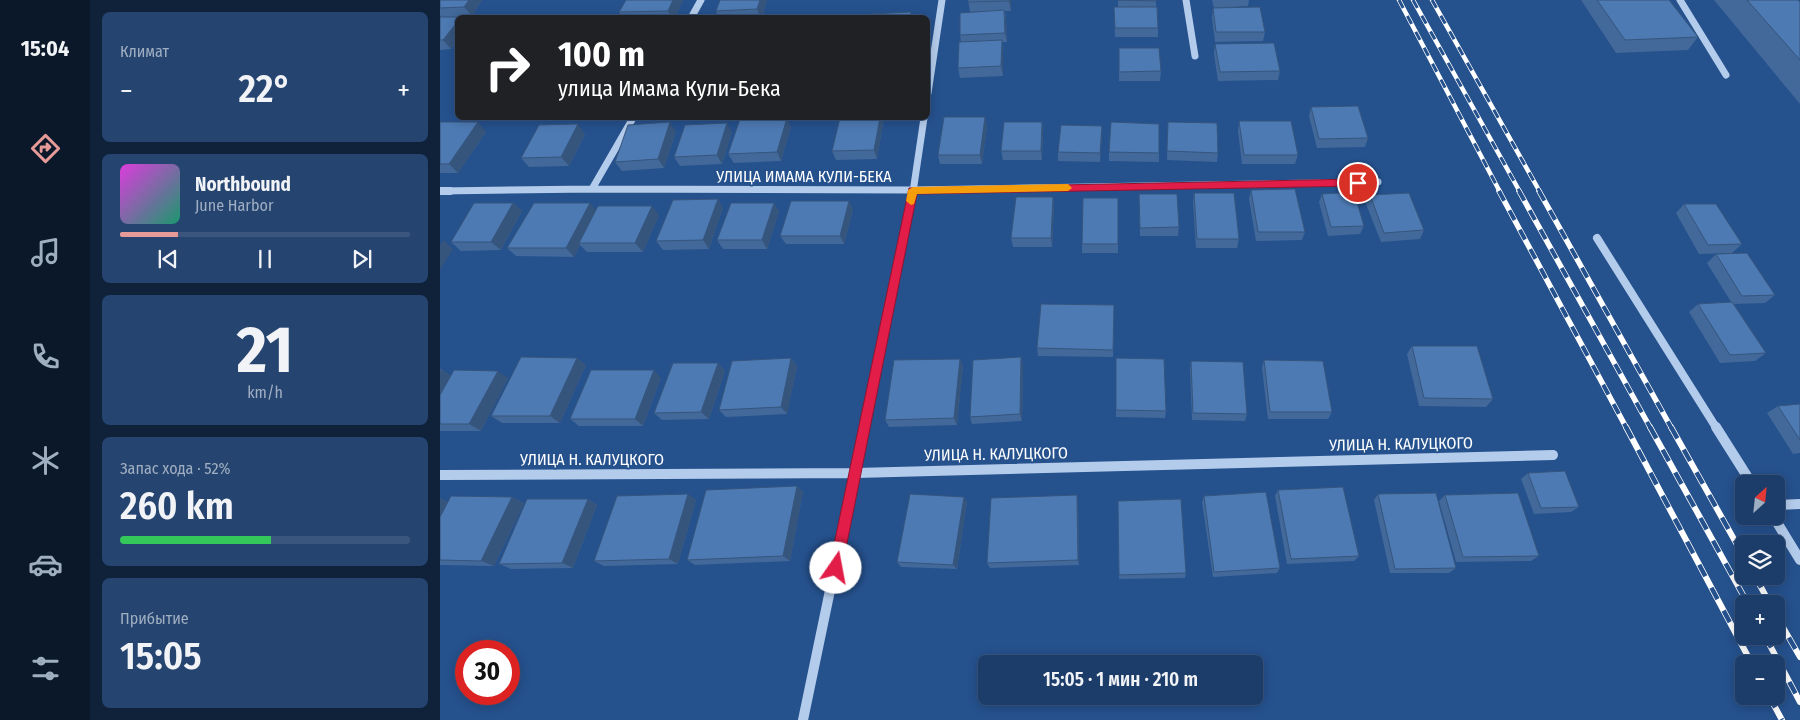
<!DOCTYPE html>
<html lang="ru">
<head>
<meta charset="utf-8">
<style>
	:root { --surface:#1c3d6a; --page:#254470; --text:#f1f3f6; --muted:#a0aec1; --line:#3a567e; --accent:#e69b98 }
	body { margin:0; font-family:"Fira Sans Condensed",sans-serif; background:var(--page); color:var(--text); height:100vh; display:flex; flex-direction:column; font-size:19px; white-space:nowrap }
	* { box-sizing:border-box; margin:0 }
	p { font-size:16px; color:var(--muted) }
	.icon { flex:none; width:28px; height:28px; fill:none; stroke:currentColor; stroke-width:2; stroke-linecap:round; stroke-linejoin:round }
	.map { position:relative; flex:1; overflow:hidden }
	.details { display:flex; flex-direction:column; gap:12px; padding:12px; background:#0f223a; width:350px }
	.details>* { flex:none }
	.top-card { position:absolute; left:15px; top:15px; width:475px; height:105px; border-radius:8px; box-shadow:0 2px 12px #0003,0 0 0 1px var(--line); background:#202124; color:#fff; overflow:hidden }
	.needle { width:32px; rotate:27deg }
	.buttons { position:absolute; left:1295px; top:475px; display:grid; gap:10px }
	.buttons a { display:grid; place-items:center; width:50px; height:50px; border-radius:8px; background:var(--surface); box-shadow:0 2px 12px #0003,0 0 0 1px var(--line); font-size:25px }
	.speed { position:absolute; left:15px; top:640px; display:flex; gap:10px; font-size:25px; font-weight:700; text-align:center }
	.speed>* { display:grid; place-content:center; width:65px; height:65px; border-radius:50%; background:var(--surface); box-shadow:0 2px 12px #0003,0 0 0 1px var(--line); line-height:1 }
	.speed .limit { border:8px solid #d22; background:#fff; color:#111 }
	.pin { position:absolute; display:grid; place-items:center; width:42px; height:42px; color:#fff; margin:-21px; border:2px solid #fff; border-radius:50%; box-shadow:0 1px 5px #0007 }
	.me { position:absolute; width:55px; margin:-28px; rotate:12deg; stroke-linejoin:round; filter:drop-shadow(0 0 4px #0008) }
	.turn { display:flex; align-items:center; gap:18px; height:105px; padding:0 20px; font-size:22px }
	.turn .icon { width:65px; height:65px; stroke-width:2.5 }
	.turn b { display:block; font-size:35px; line-height:42px }
	.big { font-size:38px; font-weight:600; line-height:1.1 }
	.details .tile { flex:1; display:flex; flex-direction:column; justify-content:center; gap:8px; min-width:0; padding:0 18px; border-radius:8px; background:var(--page) }
	.details .dial { align-items:center; gap:0 }
	.dial b { font-size:65px; line-height:1 }
	.song { display:flex; align-items:center; gap:15px }
	.cover { width:60px; height:60px; border-radius:8px; background:linear-gradient(135deg,hsl(300 70% 55%),hsl(160 70% 35%)) }
	.played { height:5px; border-radius:2px; background:linear-gradient(90deg,var(--accent) 20%,var(--line) 20%) }
	.keys { display:flex; justify-content:space-around; direction:ltr }
	.heat { display:flex; justify-content:space-between; align-items:center; font-size:28px; direction:ltr }
	.charge { height:8px; border-radius:4px; background:linear-gradient(90deg,#34c759 52%,var(--line) 0) }
	.trip { position:absolute; left:538px; top:655px; width:285px; height:50px; border-radius:8px; background:var(--surface); box-shadow:0 2px 12px #0003,0 0 0 1px var(--line); font-weight:600; line-height:50px; text-align:center }
	main { display:flex; flex:1; min-height:0 }
	.tabs { display:flex; flex-direction:column; width:90px; justify-content:space-around; align-items:center; background:#0b182a; color:var(--muted) }
	.tabs .icon { width:35px; height:35px }
	.tabs .current { color:var(--accent) }
	.tabs b { font-size:22px; color:var(--text) }
	.map>svg:first-child { display:block }
	.lines { fill:none; stroke-linecap:round; stroke-linejoin:round }
	.minor-far2 { stroke:#b4cceb; stroke-width:7 }
	.minor-far1 { stroke:#b4cceb; stroke-width:8 }
	.minor { stroke:#b4cceb; stroke-width:10 }
	.rail-far2-casing { stroke:#fff; stroke-width:4.5 }
	.rail-far1-casing { stroke:#fff; stroke-width:5.5 }
	.rail-casing { stroke:#fff; stroke-width:6 }
	.rail-far2 { stroke:#25518d; stroke-width:3; stroke-dasharray:9; stroke-linecap:butt }
	.rail-far1 { stroke:#25518d; stroke-width:4; stroke-dasharray:11; stroke-linecap:butt }
	.rail { stroke:#25518d; stroke-width:4.5; stroke-dasharray:13; stroke-linecap:butt }
	.wall { fill:#42699a }
	.shaded-wall { fill:#36557d }
	.building { fill:#4d7ab3; stroke:#36557d }
	.route { fill:#e11d48; stroke:#92132f }
	.slow { fill:#f59e0b }
	.labels { text-anchor:middle; dominant-baseline:central; stroke-width:4; stroke-linejoin:round; paint-order:stroke }
	.street-label { font-size:16px; fill:#fff; stroke:#25518d }
</style>
</head>
<body>
<main>
<nav class="tabs">
<b>15:04</b>
<svg class="icon current" aria-label="directions" viewBox="0 0 24 24"><path d="M12 3l9 9-9 9-9-9zM9 14v-3h6M13 9l2 2-2 2"/></svg>
<svg class="icon" aria-label="music" viewBox="0 0 24 24"><path d="M9 18V5l10-2v13"/><circle cx="6" cy="18" r="3"/><circle cx="16" cy="16" r="3"/></svg>
<svg class="icon" aria-label="phone" viewBox="0 0 24 24"><path d="M5 4h4l2 5-3 2q2 4 5 5l2-3 5 2v4C11 20 4 13 5 4z"/></svg>
<svg class="icon" aria-label="climate" viewBox="0 0 24 24"><path d="M12 3v18M4 7l16 10M4 17L20 7"/></svg>
<svg class="icon" aria-label="car" viewBox="0 0 24 24"><path d="M5 17H2v-5l4-1 3-4h7l3 4 3 1v5h-3M9 17h6M6 11h13"/><circle cx="7" cy="17" r="2"/><circle cx="17" cy="17" r="2"/></svg>
<svg class="icon" aria-label="filters" viewBox="0 0 24 24"><path d="M4 7h16M4 17h16"/><circle cx="9" cy="7" r="2"/><circle cx="15" cy="17" r="2"/></svg>
</nav>
<section class="details">
<div class="tile"><p>Климат</p>
<div class="heat"><a>−</a><b class="big">22°</b><a>+</a></div>
</div>
<div class="tile">
<div class="song"><i class="cover"></i><div><b>Northbound</b><p>June Harbor</p></div></div>
<div class="played"></div>
<div class="keys"><svg class="icon" aria-label="previous" viewBox="0 0 24 24"><path d="M18 5L8 12l10 7zM5 5v14"/></svg><svg class="icon" aria-label="pause" viewBox="0 0 24 24"><path d="M8 5v14M16 5v14"/></svg><svg class="icon" aria-label="next" viewBox="0 0 24 24"><path d="M6 5l10 7-10 7zM19 5v14"/></svg></div>
</div>
<div class="tile dial"><b>21</b><p>km/h</p></div>
<div class="tile"><p>Запас хода · 52%</p><b class="big">260 km</b><div class="charge"></div></div>
<div class="tile"><p>Прибытие</p><b class="big">15:05</b></div>
</section>
<div class="map">
<svg width="1360" height="720" viewBox="0 0 1360 720">
	<rect width="100%" height="100%" fill="#25518d"/>
	<g class="lines">
		<path class="minor-far2" d="M746 0 755 56
			M1240 0 1286 75
			M251 18 261 0
			M488 93 502 0
			M152 189 193 118
			M0 191 152 189 473 190 938 182
			M473 192 484 118"/>
		<path class="minor-far1" d="M0 191H10
			M1157 238 1277 429
			M423 429 473 191"/>
		<path class="minor" d="M1276 427 1312 484
			M0 475 416 473 1113 455
			M1336 505 1360 504
			M1333 516 1360 560
			M363 720 424 427"/>
		<defs>
			<path id="rail-far2" d="M959 0 1060 192
				M973 0 1080 192
				M992 0 1100 192"/>
			<path id="rail-far1" d="M1059 191 1187 429
				M1079 191 1211 429
				M1099 191 1232 429"/>
			<path id="rail" d="M1186 427 1312 664
				M1210 427 1308 604
				M1231 427 1304 557
				M1315 576 1330 604
				M1336 615 1360 657
				M1325 636 1360 702
				M1329 696 1342 720"/>
		</defs>
		<use href="#rail-far2" class="rail-far2-casing"/>
		<use href="#rail-far1" class="rail-far1-casing"/>
		<use href="#rail" class="rail-casing"/>
		<use href="#rail-far2" class="rail-far2"/>
		<use href="#rail-far1" class="rail-far1"/>
		<use href="#rail" class="rail"/>
	</g>
	<path class="wall" d="M0 0H42L32 16 18 17V41L11 49 0 50V17H1L0 15Z
		M243 0 235 18H182L179 12Z
		M327 0 322 18H269L278 16 276 11Z
		M528 0H571V11H565L566 20 567 42H562L563 50V76L520 78 518 68 521 42 520 35 547 11 530 12Z
		M678 0H716V7L718 28V37H675L674 7H678Z
		M772 0H809L808 6 774 8Z
		M1141 0H1229L1258 37 1248 50 1176 53Z
		M1274 0H1358L1360 2V104Z
		M773 8 825 32 823 41 775 42 772 18Z
		M775 44 840 71 838 80 778 81 774 54Z
		M679 48 721 71 720 81H679Z
		M871 107 928 138 925 147 877 148 869 116Z
		M545 117 547 126 542 164H500L498 155Z
		M400 118H444L437 159 396 160 392 151Z
		M799 121 858 155 855 164H802L798 131Z
		M0 122 46 132 18 173H0Z
		M602 122 603 131 602 160H563L561 151Z
		M728 122 778 153 777 162 727 160Z
		M351 127 341 161 294 163 288 154Z
		M236 132 224 168 182 171 175 162Z
		M292 132 282 164 240 166 234 157Z
		M145 134 129 166 89 167 81 158Z
		M662 135 660 162 618 161V152Z
		M669 152 719 153V162L669 161Z
		M811 190 865 232 862 240 816 241 809 199Z
		M754 193 799 239 797 248H756L753 202Z
		M699 194 739 227 738 236H700Z
		M882 194 924 226 920 234 888 236 879 202Z
		M930 195 984 230 980 239 941 242 926 204Z
		M613 197 614 206 612 247H573L571 238Z
		M678 198V253H642V244Z
		M278 199 283 208 269 249 223 250 216 241Z
		M409 201 413 210 404 244H346L340 236Z
		M73 203 82 211 61 250 21 251 11 242Z
		M334 203 339 212 327 249H283L277 240Z
		M1244 204 1302 244 1292 253 1259 254 1236 213Z
		M156 210 219 215 203 252H147L140 245 134 257 76 256 67 248Z
		M1276 254 1335 295 1325 303 1294 304 1326 353 1315 361 1280 363 1249 312 1258 304 1291 302 1267 263Z
		M674 313 673 357 598 356 597 348Z
		M972 346 1053 399 1046 407 979 406 967 354Z
		M581 357 583 365 582 421 532 424 530 417Z
		M137 358 146 365 120 423H62L51 416Z
		M351 358 357 366 347 414 286 417 279 410Z
		M676 358 726 411 725 418 676 417Z
		M520 359 523 366 517 425 449 427 445 420Z
		M824 360 892 412 888 419H828L822 368Z
		M751 361 807 414 805 421 752 420 750 369Z
		M278 363 285 371 269 419 222 420 214 413Z
		M0 369H1L11 376 68 378 41 431H0Z
		M221 378 203 426H139L130 419Z
		M1360 404V453L1353 454 1327 413 1338 406Z
		M1088 473 1139 507 1131 512 1094 514 1081 479Z
		M357 486 363 492 350 561 255 565 247 560Z
		M838 490 919 556 914 561 847 564 835 496Z
		M938 494 1016 568 1009 573H950L934 500Z
		M1005 495 1099 556 1091 561 1016 562 999 501Z
		M764 496 840 568 837 573 773 577 762 502Z
		M72 497 84 503 54 566 0 565V498L8 502Z
		M524 497 527 502 517 569 461 567 457 562Z
		M148 499 157 505 133 568 71 569 59 564Z
		M256 500 238 564 164 566 154 561Z
		M638 501 639 565 550 568 547 563Z
		M678 501 746 573 745 578 679 579Z"/>
	<path class="shaded-wall" d="M29 0H42L32 16 24 7Z
		M233 0H243L235 18H231L228 11Z
		M320 0H327L322 18H321L317 9Z
		M569 0H571V11L569 1Z
		M564 10 566 20 567 42 565 33Z
		M18 21V41L11 49 3 40Z
		M562 40 563 50V76L561 66Z
		M545 117 547 126 542 164 540 155Z
		M347 118 351 127 341 161 337 152Z
		M440 118H444L437 159 434 150Z
		M38 122 46 132 18 173 9 164Z
		M230 122 236 132 224 168 218 159Z
		M602 122 603 131 602 160 601 151Z
		M287 123 292 132 282 164 277 155Z
		M138 124 145 134 129 166 121 157Z
		M662 126V135L660 162V153Z
		M613 197 614 206 612 247 611 238Z
		M278 199 283 208 269 249 263 240Z
		M409 201 413 210 404 244 400 236Z
		M73 203 82 211 61 250 51 242Z
		M150 203 157 212 139 243 140 245 134 257 126 248Z
		M334 203 339 212 327 249 322 240Z
		M212 206 219 215 203 252 195 243Z
		M3 240 13 249 0 270V245Z
		M581 357 583 365 582 421 580 414Z
		M137 358 146 365 120 423 110 416Z
		M351 358 357 366 347 414 341 407Z
		M520 359 523 366 517 425 514 418Z
		M278 363 285 371 269 419 261 412Z
		M1 369 13 377 0 400V371Z
		M214 370 221 378 203 426 195 419Z
		M58 371 68 378 41 431 29 424Z
		M357 486 363 492 350 561 343 556Z
		M248 494 256 500 238 564 229 559Z
		M637 495 638 501 639 565 638 560Z
		M72 497 84 503 54 566 41 561Z
		M524 497 527 502 517 569 513 565Z
		M0 498 8 502 0 519Z
		M148 499 157 505 133 568 122 563Z"/>
	<path class="building" d="M0 0H29L24 7 0 8Z
		M186 0H233L228 11 179 12Z
		M280 0H320L317 9 276 11Z
		M528 0H569V1L528 2Z
		M678 0H716V1Z
		M1157 0H1229L1258 37 1185 40Z
		M1307 0H1358L1360 2V60Z
		M674 7H717L718 28H675Z
		M820 7 825 32H776L773 8Z
		M564 10 565 33 520 35V13Z
		M471 12 470 18H430L431 14Z
		M270 16H309V18H269Z
		M0 17H21L18 18V21L3 40H0Z
		M562 40 561 66 518 68 519 42Z
		M834 43 840 71 780 72 775 44Z
		M679 48H719L721 71 679 72Z
		M918 106 928 138 879 139 871 107Z
		M504 117H545L540 155H498Z
		M347 118 337 152 288 154 300 119Z
		M400 118H440L434 150 392 151Z
		M799 121H851L858 155H804Z
		M0 122H38L9 164H0Z
		M230 122 218 159 175 162 188 125Z
		M564 122H602L601 151H561Z
		M671 122 719 124V153L669 152Z
		M728 122 777 123 778 153 727 151Z
		M287 123 277 155 234 157 245 125Z
		M138 124 121 157 81 158 99 125Z
		M621 125 662 126 660 153 618 152Z
		M855 189 865 232H818L811 190Z
		M914 192 924 226 891 227 882 194Z
		M754 193H794L799 239H757Z
		M969 193 984 230 944 233 930 195Z
		M699 194H737L739 227 700 228Z
		M576 197H613L611 238H571Z
		M643 198H678V244H642Z
		M278 199 263 240 216 241 233 200Z
		M351 201H409L400 236H340Z
		M34 203H73L51 242H11Z
		M94 203H150L126 248H67Z
		M291 203H334L322 240H277Z
		M1244 204H1276L1302 244 1268 245Z
		M158 206H212L195 243H139Z
		M1307 253 1335 295 1302 296 1276 254Z
		M1292 302 1326 353 1290 355 1258 304Z
		M601 304 674 305 673 350 597 348Z
		M972 346H1037L1053 399 984 398Z
		M81 357 137 358 110 416H51Z
		M581 357 580 414 530 417 533 360Z
		M351 358 341 407 279 410 292 361Z
		M676 358 724 359 726 411 676 410Z
		M520 359 514 418 445 420 454 360Z
		M824 360 883 361 892 412H830Z
		M751 361 803 362 807 414 753 413Z
		M233 363H278L261 412 214 413Z
		M14 370 58 371 29 424H0V395Z
		M151 370H214L195 419H130Z
		M1360 404V440L1338 406Z
		M1125 471 1139 507 1101 508 1088 473Z
		M357 486 343 556 247 560 266 490Z
		M903 487 919 556 851 559 838 490Z
		M826 492 840 568 774 572 764 496Z
		M996 493 1016 568 955 569 938 494Z
		M1078 493 1099 556 1023 557 1005 495Z
		M248 494 229 559 154 561 177 496Z
		M470 494 524 497 513 565 457 562Z
		M637 495 638 560 547 563 551 498Z
		M11 496 72 497 41 561 0 560V517Z
		M87 499H148L122 563 59 564Z
		M741 499 746 573 679 575 678 501Z"/>
	<path class="route" d="M918 179 923 183 918 186 477 194 402 568 400 572 396 574 391 572 389 568 469 188Z"/>
	<path class="slow" d="M628 184 632 188 628 191 477 194 474 204 471 205 466 201 468 190 473 187Z"/>
	<g class="labels">
		<g class="street-label">
			<text x="364" y="176">УЛИЦА ИМАМА КУЛИ-БЕКА</text>
			<text transform="translate(961 444) rotate(-1)">УЛИЦА Н. КАЛУЦКОГО</text>
			<text transform="translate(556 454) rotate(-1)">УЛИЦА Н. КАЛУЦКОГО</text>
			<text x="152" y="459">УЛИЦА Н. КАЛУЦКОГО</text>
		</g>
	</g>
</svg>
<div class="buttons">
<a><svg class="needle" viewBox="-14 -14 28 28"><path d="M0-13l5 13h-10z" fill="#e53935"/><path d="M0 13l5-13h-10z" fill="#a0aec1"/></svg></a>
<a><svg class="icon" aria-label="layers" viewBox="0 0 24 24"><path d="M12 4l9 5-9 5-9-5zM3 14l9 5 9-5"/></svg></a>
<a>+</a>
<a>−</a>
</div>
<div class="speed"><div class="limit">30</div></div>
<div class="pin" style="left:918px;top:183px;background:#d93025"><svg class="icon" aria-label="arrive" viewBox="0 0 24 24"><path d="M6 21V4h12l-3 4 3 4H6"/></svg></div>
<svg class="me" style="left:396px;top:568px" viewBox="-20 -20 40 40"><circle r="19" fill="#fff"/><path d="M0-13L10 11 0 6-10 11z" fill="#e11d48"/></svg>
<div class="trip">15:05 · 1 мин · 210 m</div>
<div class="top-card">
<div class="turn"><svg class="icon" aria-label="right" viewBox="0 0 24 24"><path d="M7 20v-9h11M14 6l5 5-5 5"/></svg><div><b>100 m</b>улица Имама Кули-Бека</div></div>
</div>
</div>
</main>
</body>
</html>
